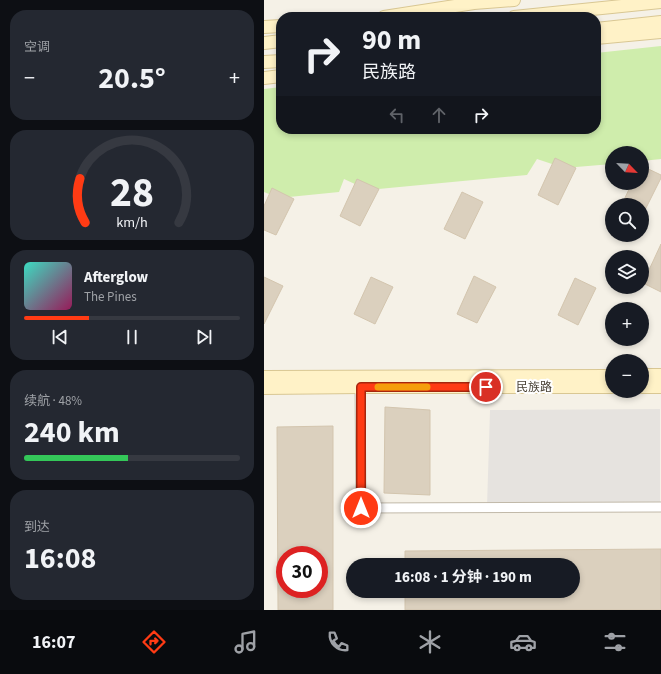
<!DOCTYPE html>
<html lang="zh">
<head>
<meta charset="utf-8">
<style>
	:root { --surface:#171b24; --page:#242831; --text:#f1f3f6; --muted:#9ea1a6; --line:#363941; --accent:#ff3b14 }
	body { margin:0; font-family:"Source Sans 3","Noto Sans SC",sans-serif; background:var(--page); color:var(--text); height:100vh; display:flex; flex-direction:column; font-size:15px; white-space:nowrap }
	* { box-sizing:border-box; margin:0 }
	p { font-size:13px; color:var(--muted) }
	.icon { flex:none; width:22px; height:22px; fill:none; stroke:currentColor; stroke-width:2; stroke-linecap:round; stroke-linejoin:round }
	.map { position:relative; flex:1; overflow:hidden }
	.drawer { display:flex; flex-direction:column; gap:10px; padding:10px; background:#0d0f14; width:264px }
	.drawer>* { flex:none }
	.banner { position:absolute; left:12px; top:12px; width:325px; height:122px; border-radius:16px; box-shadow:0 2px 6px #0003; background:#171b24; color:var(--text); overflow:hidden }
	.needle { width:26px; rotate:115deg }
	.controls { position:absolute; left:341px; top:146px; display:grid; gap:8px }
	.controls a { display:grid; place-items:center; width:44px; height:44px; border-radius:50%; background:var(--surface); box-shadow:0 2px 6px #0003; font-size:20px }
	.speed { position:absolute; left:12px; top:546px; display:flex; gap:8px; font-size:20px; font-weight:700; text-align:center }
	.speed>* { display:grid; place-content:center; width:52px; height:52px; border-radius:50%; background:var(--surface); box-shadow:0 2px 6px #0003; line-height:1 }
	.speed .limit { border:6px solid #d22; background:#fff; color:#111 }
	.pin { position:absolute; display:grid; place-items:center; width:34px; height:34px; color:#fff; margin:-17px; border:2px solid #fff; border-radius:50%; box-shadow:0 1px 4px #0007 }
	.me { position:absolute; width:44px; margin:-22px; rotate:0deg; stroke-linejoin:round; filter:drop-shadow(0 0 3px #0008) }
	.turn { display:flex; align-items:center; gap:14px; height:84px; padding:0 20px; font-size:18px }
	.turn .icon { width:52px; height:52px; stroke-width:2.5 }
	.turn b { display:block; font-size:28px; line-height:34px }
	.lanes { display:flex; align-items:center; height:38px; padding:0 20px; background:#0003; justify-content:center; gap:20px; direction:ltr }
	.lanes .off { opacity:.35 }
	.big { font-size:30px; font-weight:700; line-height:1.1 }
	.drawer .tile { flex:1; display:flex; flex-direction:column; justify-content:center; gap:6px; min-width:0; padding:0 14px; border-radius:16px; background:var(--page) }
	.drawer .dial { align-items:center; gap:0 }
	.dial svg { height:104px; overflow:visible; fill:none; stroke:var(--line); stroke-width:7; stroke-linecap:round; text-anchor:middle }
	.dial text { fill:var(--text); stroke:none }
	.song { display:flex; align-items:center; gap:12px }
	.cover { width:48px; height:48px; border-radius:6px; background:linear-gradient(135deg,hsl(170 70% 55%),hsl(330 70% 35%)) }
	.played { height:4px; border-radius:2px; background:linear-gradient(90deg,var(--accent) 30%,var(--line) 30%) }
	.keys { display:flex; justify-content:space-around; direction:ltr }
	.heat { display:flex; justify-content:space-between; align-items:center; font-size:22px; direction:ltr }
	.charge { height:6px; border-radius:3px; background:linear-gradient(90deg,#34c759 48%,var(--line) 0) }
	.trip { position:absolute; left:82px; top:558px; width:234px; height:40px; border-radius:20px; background:var(--surface); box-shadow:0 2px 6px #0003; font-weight:700; line-height:40px; text-align:center }
	.tabs { display:flex; height:64px; justify-content:space-around; align-items:center; background:#090b0e; color:var(--muted) }
	.tabs .icon { width:28px; height:28px }
	.tabs .on { color:var(--accent) }
	.tabs b { font-size:18px; color:var(--text) }
	main { display:flex; flex:1; min-height:0 }
	.map>svg:first-child { display:block }
	.green { fill:#cfedac }
	.parking { fill:#e6e3df }
	.building { fill:#dbd0be; stroke:#d3c5ae; fill-rule:evenodd }
	.lines { fill:none; stroke-linecap:round; stroke-linejoin:round }
	.street-casing { stroke:#c1b9a9; stroke-width:11 }
	.secondary-casing { stroke:#d9c793; stroke-width:14 }
	.street { stroke:#fff; stroke-width:9 }
	.secondary { stroke:#fff2c7; stroke-width:12 }
	.route-casing { stroke:#a6260d; stroke-width:10 }
	.route { stroke:#ff3b14; stroke-width:7 }
	.slow { stroke:#f59e0b; stroke-width:7 }
	.labels { text-anchor:middle; dominant-baseline:central; stroke-width:4; stroke-linejoin:round; paint-order:stroke }
	.street-label { font-size:12px; fill:#494135; stroke:#fff }
</style>
</head>
<body>
<main>
<section class="drawer">
<div class="tile"><p>空调</p>
<div class="heat"><a>−</a><b class="big">20.5°</b><a>+</a></div>
</div>
<div class="tile dial"><svg viewBox="0 0 100 80">
<path d="M14 69A42 42 0 1 1 86 69"/>
<path d="M14 69A42 42 0 0 1 10 35" stroke="#ff3b14"/>
<text x="50" y="56" font-size="32" font-weight="700">28</text>
<text x="50" y="72" font-size="11">km/h</text>
</svg></div>
<div class="tile">
<div class="song"><i class="cover"></i><div><b>Afterglow</b><p>The Pines</p></div></div>
<div class="played"></div>
<div class="keys"><svg class="icon" aria-label="previous" viewBox="0 0 24 24"><path d="M18 5L8 12l10 7zM5 5v14"/></svg><svg class="icon" aria-label="pause" viewBox="0 0 24 24"><path d="M8 5v14M16 5v14"/></svg><svg class="icon" aria-label="next" viewBox="0 0 24 24"><path d="M6 5l10 7-10 7zM19 5v14"/></svg></div>
</div>
<div class="tile"><p>续航 · 48%</p><b class="big">240 km</b><div class="charge"></div></div>
<div class="tile"><p>到达</p><b class="big">16:08</b></div>
</section>
<div class="map">
<svg width="397" height="610" viewBox="0 0 397 610">
	<rect width="100%" height="100%" fill="#f5f1e7"/>
	<path class="green" d="M397 46V159L378 161V153H348V164L300 168 273 159 263 175 104 190 80 179 75 192 15 198 0 192V89L17 87V129H332V53Z"/>
	<path class="parking" d="M396 409V505L223 506 226 410Z"/>
	<path class="building" d="M291 158 312 168 294 205 274 195Z
		M378 166 397 175V178L378 216V205H365L359 202 368 183H378Z
		M93 179 115 189 96 226 76 216Z
		M8 188 30 199 12 235 0 230V206Z
		M198 192 219 202 201 239 180 229Z
		M397 244V292L379 283Z
		M210 276 232 287 213 323 193 314Z
		M0 277 19 286 0 324Z
		M107 277 129 287 111 324 90 314Z
		M311 278 332 288 314 325 294 315Z
		M121 407 166 410V495L120 493Z
		M69 426V610H14L13 427ZM21 555H55V589H21Z
		M397 549V610H141V591H309V565H141V551Z"/>
	<g class="lines">
		<defs>
			<path id="street" d="M96 382 97 508 397 507"/>
			<path id="secondary" d="M120 17 210 3 250 0
				M250 17 397 2
				M0 27 17 26
				M332 29 397 22
				M332 38 397 32
				M0 43 17 41
				M0 62 17 61
				M0 78 17 76
				M378 375H397
				M0 377 348 376
				M378 387H397
				M0 388 97 387H348"/>
		</defs>
		<use href="#street" class="street-casing"/>
		<use href="#secondary" class="secondary-casing"/>
		<use href="#street" class="street"/>
		<use href="#secondary" class="secondary"/>
	</g>
	<g class="lines">
		<defs>
			<path id="route" d="M97 508V387H222"/>
		</defs>
		<use href="#route" class="route-casing"/>
		<use href="#route" class="route"/>
		<path class="slow" d="M114 387H163"/>
	</g>
	<g class="labels">
		<g class="street-label">
			<text x="270" y="387">民族路</text>
		</g>
	</g>
</svg>
<div class="controls">
<a><svg class="needle" viewBox="-14 -14 28 28"><path d="M0-13l5 13h-10z" fill="#e53935"/><path d="M0 13l5-13h-10z" fill="#9ea1a6"/></svg></a>
<a><svg class="icon" aria-label="search" viewBox="0 0 24 24"><circle cx="10" cy="10" r="6"/><path d="M15 15l6 6"/></svg></a>
<a><svg class="icon" aria-label="layers" viewBox="0 0 24 24"><path d="M12 4l9 5-9 5-9-5zM3 14l9 5 9-5"/></svg></a>
<a>+</a>
<a>−</a>
</div>
<div class="speed"><div class="limit">30</div></div>
<div class="pin" style="left:222px;top:387px;background:#d93025"><svg class="icon" aria-label="arrive" viewBox="0 0 24 24"><path d="M6 21V4h12l-3 4 3 4H6"/></svg></div>
<svg class="me" style="left:97px;top:508px" viewBox="-20 -20 40 40"><circle r="17" fill="#ff3b14" stroke="#fff" stroke-width="3"/><path d="M0-11L8 9 0 5-8 9z" fill="#fff"/></svg>
<div class="trip">16:08 · 1 分钟 · 190 m</div>
<div class="banner">
<div class="turn"><svg class="icon" aria-label="right" viewBox="0 0 24 24"><path d="M7 20v-9h11M14 6l5 5-5 5"/></svg><div><b>90 m</b>民族路</div></div>
<div class="lanes"><svg class="icon off" aria-label="left" viewBox="0 0 24 24"><path d="M17 20v-9H6M10 6l-5 5 5 5"/></svg><svg class="icon off" aria-label="ahead" viewBox="0 0 24 24"><path d="M12 20V5M6 11l6-6 6 6"/></svg><svg class="icon" aria-label="right" viewBox="0 0 24 24"><path d="M7 20v-9h11M14 6l5 5-5 5"/></svg></div>
</div>
</div>
</main>
<nav class="tabs">
<b>16:07</b>
<svg class="icon on" aria-label="directions" viewBox="0 0 24 24"><path d="M12 3l9 9-9 9-9-9zM9 14v-3h6M13 9l2 2-2 2"/></svg>
<svg class="icon" aria-label="music" viewBox="0 0 24 24"><path d="M9 18V5l10-2v13"/><circle cx="6" cy="18" r="3"/><circle cx="16" cy="16" r="3"/></svg>
<svg class="icon" aria-label="phone" viewBox="0 0 24 24"><path d="M5 4h4l2 5-3 2q2 4 5 5l2-3 5 2v4C11 20 4 13 5 4z"/></svg>
<svg class="icon" aria-label="climate" viewBox="0 0 24 24"><path d="M12 3v18M4 7l16 10M4 17L20 7"/></svg>
<svg class="icon" aria-label="car" viewBox="0 0 24 24"><path d="M5 17H2v-5l4-1 3-4h7l3 4 3 1v5h-3M9 17h6M6 11h13"/><circle cx="7" cy="17" r="2"/><circle cx="17" cy="17" r="2"/></svg>
<svg class="icon" aria-label="filters" viewBox="0 0 24 24"><path d="M4 7h16M4 17h16"/><circle cx="9" cy="7" r="2"/><circle cx="15" cy="17" r="2"/></svg>
</nav>
</body>
</html>
